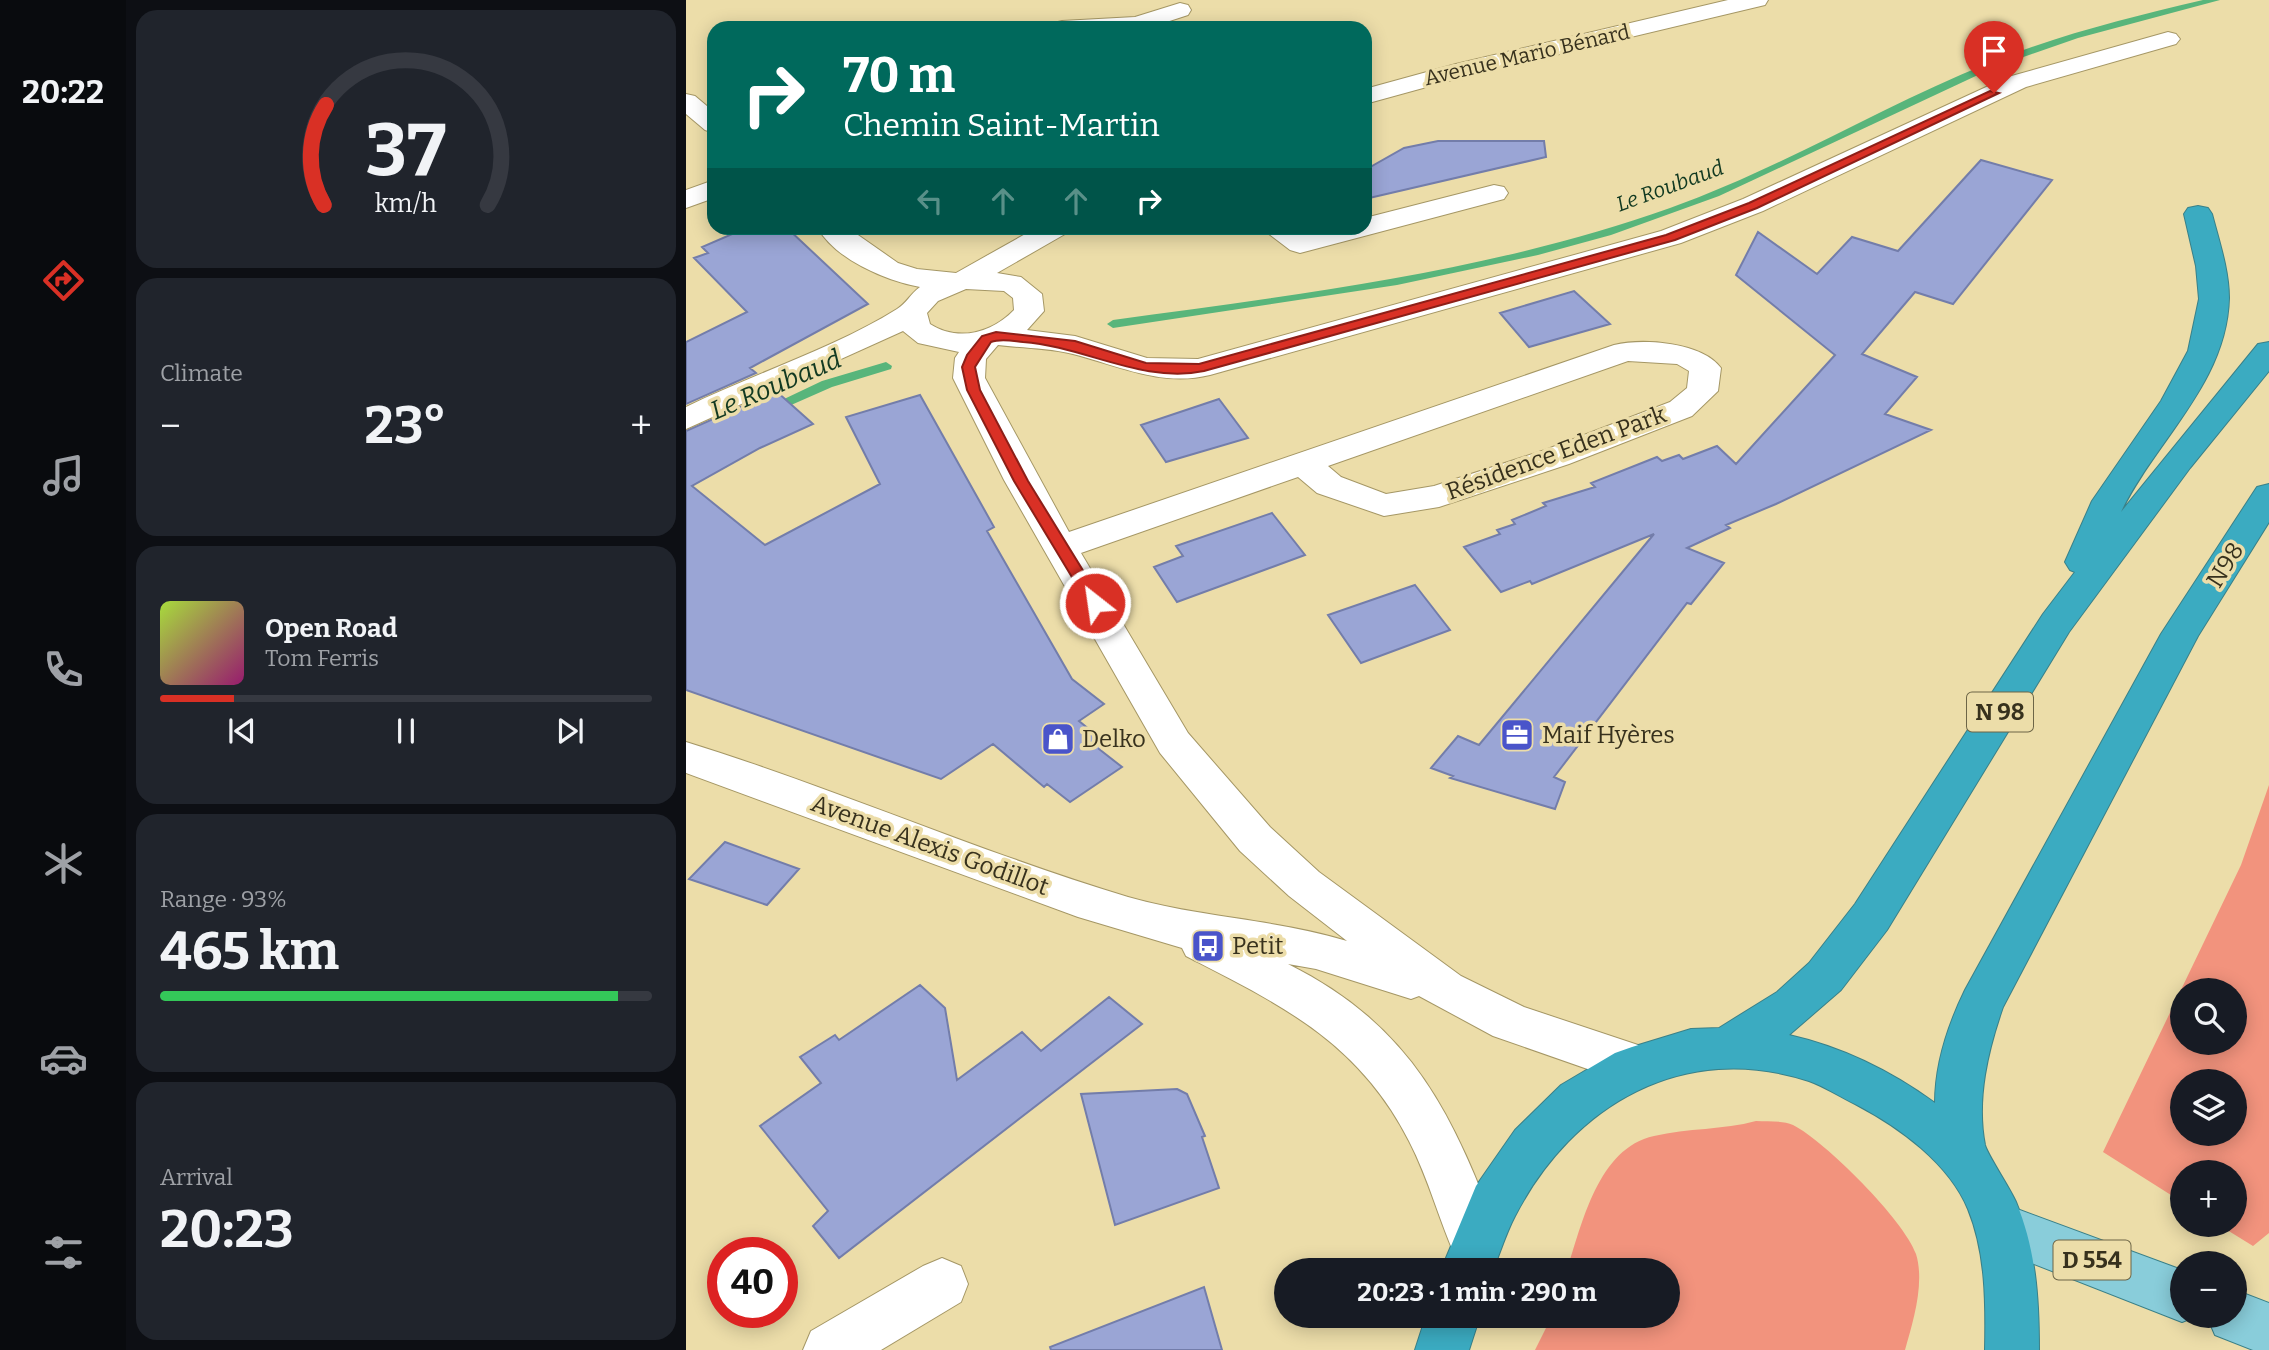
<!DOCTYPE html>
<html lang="en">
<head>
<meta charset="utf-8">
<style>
	:root { --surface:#171b24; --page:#20242c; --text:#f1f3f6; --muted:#9ea1a6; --line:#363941; --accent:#d93025 }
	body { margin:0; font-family:Bitter,serif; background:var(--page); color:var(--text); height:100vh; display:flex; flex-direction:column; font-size:26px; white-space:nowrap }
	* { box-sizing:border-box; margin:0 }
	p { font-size:23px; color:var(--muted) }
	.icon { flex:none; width:38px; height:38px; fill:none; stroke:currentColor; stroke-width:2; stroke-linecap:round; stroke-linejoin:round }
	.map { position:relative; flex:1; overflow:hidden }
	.drawer { display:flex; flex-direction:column; gap:10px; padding:10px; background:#0d0f14; width:560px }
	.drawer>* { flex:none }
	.hud { position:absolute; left:21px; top:21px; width:665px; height:214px; border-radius:21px; box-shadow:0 4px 18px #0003; background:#00695c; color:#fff; overflow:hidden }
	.buttons { position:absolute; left:1484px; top:978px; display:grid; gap:14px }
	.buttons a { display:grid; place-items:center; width:77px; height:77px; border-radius:50%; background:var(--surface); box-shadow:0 4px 18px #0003; font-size:35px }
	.speed { position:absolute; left:21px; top:1237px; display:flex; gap:14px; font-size:35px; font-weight:700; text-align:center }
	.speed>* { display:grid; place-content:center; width:91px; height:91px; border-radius:50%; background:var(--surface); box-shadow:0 4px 18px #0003; line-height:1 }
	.speed .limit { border:10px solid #d22; background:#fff; color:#111 }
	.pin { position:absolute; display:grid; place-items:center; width:60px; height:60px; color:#fff; margin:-72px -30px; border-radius:50% 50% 50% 0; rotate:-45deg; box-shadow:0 0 7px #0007 }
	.pin .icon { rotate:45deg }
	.me { position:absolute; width:77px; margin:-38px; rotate:330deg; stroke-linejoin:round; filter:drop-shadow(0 0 5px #0008) }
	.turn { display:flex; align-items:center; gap:24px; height:147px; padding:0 21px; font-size:32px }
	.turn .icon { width:91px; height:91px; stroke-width:2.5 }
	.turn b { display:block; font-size:49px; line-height:60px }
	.lanes { display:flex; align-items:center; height:66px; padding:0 21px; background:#0003; justify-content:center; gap:35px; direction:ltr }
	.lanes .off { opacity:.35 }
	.big { font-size:52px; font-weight:700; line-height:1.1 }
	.drawer .card { flex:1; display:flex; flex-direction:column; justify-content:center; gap:10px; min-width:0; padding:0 24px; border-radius:21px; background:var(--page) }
	.drawer .dial { align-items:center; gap:0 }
	.dial svg { height:182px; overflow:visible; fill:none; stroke:var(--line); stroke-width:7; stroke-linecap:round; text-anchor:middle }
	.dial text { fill:var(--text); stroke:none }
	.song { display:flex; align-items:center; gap:21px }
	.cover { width:84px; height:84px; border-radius:10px; background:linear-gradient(135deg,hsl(80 70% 55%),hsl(320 70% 35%)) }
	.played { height:7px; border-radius:4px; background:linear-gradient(90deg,var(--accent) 15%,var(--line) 15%) }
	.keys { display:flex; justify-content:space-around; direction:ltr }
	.heat { display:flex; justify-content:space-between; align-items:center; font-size:38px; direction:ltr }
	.charge { height:10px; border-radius:5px; background:linear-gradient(90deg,#34c759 93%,var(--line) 0) }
	.trip { position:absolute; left:588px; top:1258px; width:406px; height:70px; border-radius:35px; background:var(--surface); box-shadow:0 4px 18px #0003; font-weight:700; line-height:70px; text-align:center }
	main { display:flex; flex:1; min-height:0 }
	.dock { display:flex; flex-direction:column; width:126px; justify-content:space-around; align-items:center; background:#090b0e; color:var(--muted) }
	.dock .icon { width:49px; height:49px }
	.dock .selected { color:var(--accent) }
	.dock b { font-size:32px; color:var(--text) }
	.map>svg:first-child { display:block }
	.green { fill:#f2937d; fill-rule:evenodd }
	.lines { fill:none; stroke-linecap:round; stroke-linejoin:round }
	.stream { fill:#58b57b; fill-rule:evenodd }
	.building { fill:#9aa5d5; stroke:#737daa; stroke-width:2 }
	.minor-casing { stroke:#a59765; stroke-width:2 }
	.major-casing { stroke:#3a8088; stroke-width:2 }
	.highway-casing { stroke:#3a8088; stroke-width:2 }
	.minor { fill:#fff; fill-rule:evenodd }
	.major { fill:#89cdda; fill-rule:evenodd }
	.highway { fill:#3babc1; fill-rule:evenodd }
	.route { fill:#d93025; stroke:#8d1f18; stroke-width:2 }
	.labels { text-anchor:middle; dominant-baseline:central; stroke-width:7; stroke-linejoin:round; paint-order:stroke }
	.far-street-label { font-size:21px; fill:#37311d; stroke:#ecdda9 }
	.far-water-label { font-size:21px; font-style:italic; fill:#113921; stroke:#ecdda9 }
	.shield { fill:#ecdda9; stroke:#6d6547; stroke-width:2 }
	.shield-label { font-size:23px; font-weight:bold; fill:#37311d }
	.street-label { font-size:24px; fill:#37311d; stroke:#ecdda9 }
	.poi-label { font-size:24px; fill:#37311d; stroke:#ecdda9; text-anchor:start }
	.water-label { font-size:26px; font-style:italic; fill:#113921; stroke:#ecdda9 }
</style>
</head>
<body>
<main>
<nav class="dock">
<b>20:22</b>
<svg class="icon selected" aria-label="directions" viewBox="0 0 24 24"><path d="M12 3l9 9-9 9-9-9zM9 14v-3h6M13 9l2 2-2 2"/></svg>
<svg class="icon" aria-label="music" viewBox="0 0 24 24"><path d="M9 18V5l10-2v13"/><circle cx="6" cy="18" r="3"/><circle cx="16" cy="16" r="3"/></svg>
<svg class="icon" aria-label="phone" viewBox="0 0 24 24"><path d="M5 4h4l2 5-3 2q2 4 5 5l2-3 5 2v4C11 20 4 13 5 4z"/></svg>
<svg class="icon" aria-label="climate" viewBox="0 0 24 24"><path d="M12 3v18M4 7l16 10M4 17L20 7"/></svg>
<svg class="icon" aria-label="car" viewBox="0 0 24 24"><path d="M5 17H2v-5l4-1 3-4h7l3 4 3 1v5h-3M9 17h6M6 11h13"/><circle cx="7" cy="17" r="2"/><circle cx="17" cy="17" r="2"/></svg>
<svg class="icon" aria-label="filters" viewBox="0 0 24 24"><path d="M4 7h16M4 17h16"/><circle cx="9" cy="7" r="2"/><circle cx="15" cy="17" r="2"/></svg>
</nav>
<section class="drawer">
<div class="card dial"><svg viewBox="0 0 100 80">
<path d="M14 69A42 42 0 1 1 86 69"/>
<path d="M14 69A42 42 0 0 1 15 25" stroke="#d93025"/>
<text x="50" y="56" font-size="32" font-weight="700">37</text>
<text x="50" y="72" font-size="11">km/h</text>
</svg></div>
<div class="card"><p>Climate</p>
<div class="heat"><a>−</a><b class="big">23°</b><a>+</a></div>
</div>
<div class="card">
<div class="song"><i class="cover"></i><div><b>Open Road</b><p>Tom Ferris</p></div></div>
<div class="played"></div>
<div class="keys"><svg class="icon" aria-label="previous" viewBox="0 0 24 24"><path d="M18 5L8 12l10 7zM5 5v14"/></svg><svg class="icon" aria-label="pause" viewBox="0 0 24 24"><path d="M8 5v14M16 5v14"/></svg><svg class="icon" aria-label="next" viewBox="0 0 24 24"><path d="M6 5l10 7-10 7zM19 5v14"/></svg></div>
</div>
<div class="card"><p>Range · 93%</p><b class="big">465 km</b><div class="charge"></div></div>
<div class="card"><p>Arrival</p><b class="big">20:23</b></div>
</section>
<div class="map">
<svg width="1583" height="1350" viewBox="0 0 1583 1350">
	<rect width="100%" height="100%" fill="#ecdda9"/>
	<path class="green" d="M1583 785V1233L1567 1246 1533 1225H1549V1172H1496V1202L1417 1152 1555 865ZM1496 990H1549V1043H1496ZM1496 1082H1549V1134H1496Z
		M1070 1121C1081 1122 1097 1120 1107 1125 1139 1141 1218 1220 1230 1254 1239 1283 1227 1322 1219 1350H849L866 1316H982V1270H881C896 1224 912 1148 968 1136 1002 1128 1037 1130 1070 1121Z"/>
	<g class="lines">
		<path class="stream" d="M1517 0H1534L1392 38 1309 67 1033 196 925 235 852 255 711 285 427 328 421 324 427 320C615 294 804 272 984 208 1094 169 1194 107 1303 63 1372 35 1445 17 1517 0Z
			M200 362 206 366 205 369 146 387 87 413 82 414 75 410 136 381Z"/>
	</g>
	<path class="building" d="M752 141H858L860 157 679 199V170L718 148Z
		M1295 160 1366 180 1267 304 1229 292 1176 354 1231 377 1199 414 1245 430 1090 504 1040 525 1044 528 1001 548 1038 563 1005 604 1001 603 868 777 879 782 869 809 764 778 767 776 745 768 772 736 793 745 968 534 846 584 844 581 815 592 778 547 814 534 811 530 829 524 826 520 860 506 857 503 909 487 905 483 971 457 976 461 993 455 997 459 1031 446 1050 464 1149 355 1050 275 1072 232 1131 274 1166 237 1212 251Z
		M60 228H101L182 304 64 368 70 373 0 404V342L61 312 8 258 22 253 16 247Z
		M888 291 924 324 843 347 814 313Z
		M90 391 127 424 74 448 6 486 79 545 194 484 160 417 234 395 308 527 301 531 386 679 418 704 393 721 420 743 413 749 436 767 384 802 361 784 358 787 307 744 255 779 0 690V431Z
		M533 399 562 438 480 462 455 425Z
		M586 513 619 555 491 602 468 567 497 556 490 546Z
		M729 585 764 630 675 663 642 615Z
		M39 842 113 869 81 905 3 879Z
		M234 985 259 1008 271 1080 336 1032 355 1051 423 997 456 1024 153 1258 127 1226 142 1211 74 1126 135 1083 114 1057 149 1035 153 1040Z
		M491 1089 501 1094 519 1136 516 1137 533 1188 429 1225 395 1094Z
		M518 1287 536 1350H365L364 1347Z"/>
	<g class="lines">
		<defs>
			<path id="minor" d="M1042 0H1082L1079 5 777 77 679 104V89L770 64Z
				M494 3 502 5 505 10 502 15 462 28H364L368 23 376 21 449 17Z
				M1482 32 1490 34 1494 39 1490 44 1340 87 1077 211 995 243 524 375C476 387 433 366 387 354 363 348 337 348 312 345L300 359 299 378 383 532 928 345C957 338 1016 342 1035 368L1032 391 1006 416 883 464 753 507 698 516 631 493 612 477 395 553 502 733 584 827 633 872 775 976 838 1007 970 1051 977 1066 970 1081 953 1087 807 1036 733 996 725 999 630 969 602 964C728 1027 768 1116 815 1243L807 1260 789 1268 771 1260C753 1221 743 1179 723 1141 672 1041 595 1005 500 956L496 948 392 917 0 773V742C149 788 293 852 442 897 515 918 590 919 661 941L603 896 554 851 474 753 318 480 267 378 269 358 273 352 232 343 217 331 0 429V407C67 374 149 348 211 309 220 304 225 293 234 287 200 281 149 259 132 228H162L212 263 231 269 270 273 350 228H383L379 234 311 273 335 277 356 294 358 311 341 330 389 336 461 358 512 359 975 231 1057 199 1322 77ZM280 289 318 291 327 298 328 310C306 333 272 342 244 324L241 313 252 301ZM942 361 991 364 1003 371 1001 388 984 402 859 450 748 486 700 494 655 477 642 466Z
				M0 94 9 96 28 112V133L19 130 0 114Z
				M28 180V198L0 208V190Z
				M808 185 818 187 822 193 818 199 614 253 604 250 575 228H607L618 234 647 228H679V218Z
				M256 1258 275 1266 282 1284 275 1302 195 1350H117L125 1331 237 1266Z"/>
			<path id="major" d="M1315 1203 1496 1270V1316H1511L1496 1322 1297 1244 1289 1227 1297 1210Z
				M1549 1290 1583 1303V1350H1567L1529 1335 1521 1316H1549Z"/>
			<path id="highway" d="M1512 206 1522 208 1526 214C1533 241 1543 270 1543 298 1541 383 1469 441 1435 512L1572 344 1583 342V371L1504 468 1383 632 1201 930 1155 990 1103 1035C1156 1047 1205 1071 1249 1103 1249 1063 1262 1025 1279 990L1475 634 1571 487 1583 484V522L1512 636 1317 1007C1302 1050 1290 1099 1299 1145 1301 1154 1324 1188 1330 1202 1350 1249 1353 1299 1353 1350H1299C1300 1303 1300 1253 1282 1209 1263 1163 1213 1127 1171 1105 1156 1098 1140 1087 1123 1081 998 1040 887 1104 829 1216 820 1233 814 1253 807 1270H755L790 1186 829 1130 875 1085 929 1053 946 1047 1005 1029 1033 1028 1091 992 1123 963 1169 904 1357 614 1389 572 1384 570 1379 562 1406 501 1475 401 1502 351 1513 299 1510 266 1498 214 1502 208Z
				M740 1316H794L783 1350H729Z"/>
		</defs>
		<use href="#minor" class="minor-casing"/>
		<use href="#major" class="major-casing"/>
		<use href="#highway" class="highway-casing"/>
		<use href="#minor" class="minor"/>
		<use href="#major" class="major"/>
		<use href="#highway" class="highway"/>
	</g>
	<path class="route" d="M1304 91 1313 93 1071 208 989 240 518 371C457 384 397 346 337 342 327 341 315 338 305 342L289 367 294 390 342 481 417 603 414 607H404L328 481 281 390 276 367 281 355 296 336 310 332 389 341 460 363 513 364 980 235 1063 203Z"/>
	<defs>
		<symbol id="office-square" viewBox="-11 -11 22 22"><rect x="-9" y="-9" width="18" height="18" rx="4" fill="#4a54ca" stroke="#ecdda9"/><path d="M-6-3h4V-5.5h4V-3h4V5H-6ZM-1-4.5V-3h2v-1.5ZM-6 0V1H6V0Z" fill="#fff"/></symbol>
		<symbol id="shop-square" viewBox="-11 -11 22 22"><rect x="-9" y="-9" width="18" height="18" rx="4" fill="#4a54ca" stroke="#ecdda9"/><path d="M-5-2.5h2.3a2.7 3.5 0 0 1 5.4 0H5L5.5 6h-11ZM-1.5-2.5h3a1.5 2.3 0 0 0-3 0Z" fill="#fff"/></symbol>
		<symbol id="bus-square" viewBox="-11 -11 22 22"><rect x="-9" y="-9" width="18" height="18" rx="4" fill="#4a54ca" stroke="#ecdda9"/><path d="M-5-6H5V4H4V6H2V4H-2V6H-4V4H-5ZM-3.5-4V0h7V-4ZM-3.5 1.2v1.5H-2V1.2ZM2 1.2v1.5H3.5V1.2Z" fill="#fff"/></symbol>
	</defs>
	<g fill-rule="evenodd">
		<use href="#office-square" x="812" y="716" width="38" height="38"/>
		<use href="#shop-square" x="353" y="720" width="38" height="38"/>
		<use href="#bus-square" x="503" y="927" width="38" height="38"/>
	</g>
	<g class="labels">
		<g class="far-street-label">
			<text transform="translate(841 55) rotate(-13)">Avenue Mario Bénard</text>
		</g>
		<g class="far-water-label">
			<text transform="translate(984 186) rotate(-20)">Le Roubaud</text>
		</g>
		<g class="shield">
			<rect x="1281" y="692.5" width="66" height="39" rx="5"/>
			<rect x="1367.5" y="1240.5" width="77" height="39" rx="5"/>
		</g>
		<g class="shield-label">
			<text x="1314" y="712">N 98</text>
			<text x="1406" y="1260">D 554</text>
		</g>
		<g class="street-label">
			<text transform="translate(870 453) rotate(-20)">Résidence Eden Park</text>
			<text transform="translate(1539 565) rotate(-58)">N98</text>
			<text transform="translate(244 845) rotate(20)">Avenue Alexis Godillot</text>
		</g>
		<g class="poi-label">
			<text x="856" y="735">Maif Hyères</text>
			<text x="396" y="739">Delko</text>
			<text x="546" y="946">Petit</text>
		</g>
		<g class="water-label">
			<text transform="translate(90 385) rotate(-23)">Le Roubaud</text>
		</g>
	</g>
</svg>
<div class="buttons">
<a><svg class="icon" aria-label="search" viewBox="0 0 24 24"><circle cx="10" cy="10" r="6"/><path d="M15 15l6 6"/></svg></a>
<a><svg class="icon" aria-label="layers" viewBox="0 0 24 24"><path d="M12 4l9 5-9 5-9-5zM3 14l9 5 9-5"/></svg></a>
<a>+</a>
<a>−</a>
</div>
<div class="speed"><div class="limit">40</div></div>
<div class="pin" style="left:1308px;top:93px;background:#d93025"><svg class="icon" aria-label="arrive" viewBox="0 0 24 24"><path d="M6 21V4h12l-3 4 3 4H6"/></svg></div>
<svg class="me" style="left:409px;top:603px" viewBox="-20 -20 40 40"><circle r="17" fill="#d93025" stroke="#fff" stroke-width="3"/><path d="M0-11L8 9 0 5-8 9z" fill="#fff"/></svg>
<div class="trip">20:23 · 1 min · 290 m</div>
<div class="hud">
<div class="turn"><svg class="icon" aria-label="right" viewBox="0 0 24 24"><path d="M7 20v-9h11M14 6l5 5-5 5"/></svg><div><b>70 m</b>Chemin Saint-Martin</div></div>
<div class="lanes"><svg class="icon off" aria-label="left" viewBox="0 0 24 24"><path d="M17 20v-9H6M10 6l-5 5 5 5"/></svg><svg class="icon off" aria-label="ahead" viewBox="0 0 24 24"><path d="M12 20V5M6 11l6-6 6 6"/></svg><svg class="icon off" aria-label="ahead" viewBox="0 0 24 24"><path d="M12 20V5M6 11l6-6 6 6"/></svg><svg class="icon" aria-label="right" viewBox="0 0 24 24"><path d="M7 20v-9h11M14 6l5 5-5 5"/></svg></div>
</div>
</div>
</main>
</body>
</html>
